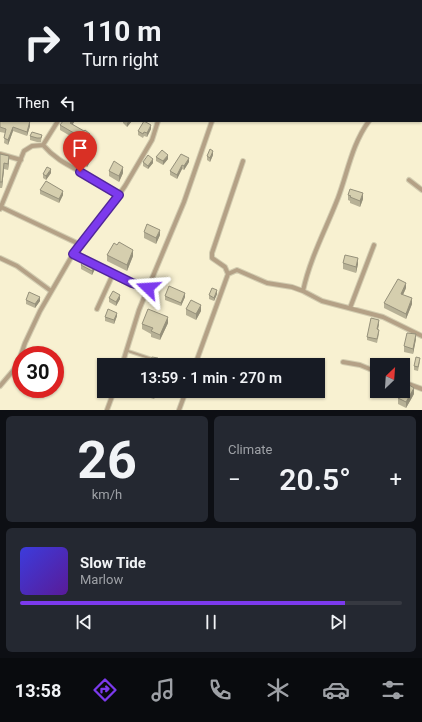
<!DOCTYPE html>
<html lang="en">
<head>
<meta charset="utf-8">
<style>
	:root { --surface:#171b24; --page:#242831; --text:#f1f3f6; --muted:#9ea1a6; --line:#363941; --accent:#7c3aed }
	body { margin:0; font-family:Roboto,sans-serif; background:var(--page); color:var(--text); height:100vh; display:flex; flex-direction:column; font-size:15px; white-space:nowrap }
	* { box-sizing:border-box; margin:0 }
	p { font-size:13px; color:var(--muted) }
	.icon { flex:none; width:22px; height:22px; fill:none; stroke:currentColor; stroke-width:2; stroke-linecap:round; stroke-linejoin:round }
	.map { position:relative; height:410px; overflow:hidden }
	.details { display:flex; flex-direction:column; gap:6px; padding:6px; background:#0d0f14; flex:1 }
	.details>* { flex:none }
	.top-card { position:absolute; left:0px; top:0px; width:422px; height:122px; box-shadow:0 1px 3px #0004; background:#171b24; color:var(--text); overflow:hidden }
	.needle { width:26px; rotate:25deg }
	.tools { position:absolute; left:370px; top:358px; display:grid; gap:8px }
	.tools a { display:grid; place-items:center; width:40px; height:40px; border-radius:0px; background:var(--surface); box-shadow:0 1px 3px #0004; font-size:20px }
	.speed { position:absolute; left:12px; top:346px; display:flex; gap:8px; font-size:20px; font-weight:700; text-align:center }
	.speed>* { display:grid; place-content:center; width:52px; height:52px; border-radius:50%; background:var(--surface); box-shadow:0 1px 3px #0004; line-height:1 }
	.speed .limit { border:6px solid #d22; background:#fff; color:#111 }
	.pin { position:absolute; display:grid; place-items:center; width:34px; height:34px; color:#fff; margin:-41px -17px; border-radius:50% 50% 50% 0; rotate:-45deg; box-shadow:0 0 4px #0007 }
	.pin .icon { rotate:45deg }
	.me { position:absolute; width:44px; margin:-22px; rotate:290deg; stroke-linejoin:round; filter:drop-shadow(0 0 3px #0008) }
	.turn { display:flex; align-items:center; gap:14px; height:84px; padding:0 16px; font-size:18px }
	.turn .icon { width:52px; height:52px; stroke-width:2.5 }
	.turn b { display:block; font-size:28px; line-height:34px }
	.then { display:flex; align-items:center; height:38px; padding:0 16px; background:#0003; gap:8px; font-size:15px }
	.big { font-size:30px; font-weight:600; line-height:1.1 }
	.details .card { flex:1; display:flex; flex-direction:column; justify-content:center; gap:6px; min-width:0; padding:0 14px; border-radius:6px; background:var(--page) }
	.details .dial { align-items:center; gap:0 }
	.dial b { font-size:52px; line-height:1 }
	.song { display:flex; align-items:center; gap:12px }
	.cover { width:48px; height:48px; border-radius:6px; background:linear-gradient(135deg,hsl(240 70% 55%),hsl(270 70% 35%)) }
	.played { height:4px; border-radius:2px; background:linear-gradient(90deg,var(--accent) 85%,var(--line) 85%) }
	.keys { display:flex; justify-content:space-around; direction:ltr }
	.heat { display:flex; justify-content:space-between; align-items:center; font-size:22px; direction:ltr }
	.details .tiles { flex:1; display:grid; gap:6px; grid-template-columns:1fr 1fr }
	.card:last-child { grid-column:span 2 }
	.trip { position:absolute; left:97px; top:358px; width:228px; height:40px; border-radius:0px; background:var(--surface); box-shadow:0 1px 3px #0004; font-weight:600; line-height:40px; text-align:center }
	.tabs { display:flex; height:64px; justify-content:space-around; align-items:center; background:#090b0e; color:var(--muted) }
	.tabs .icon { width:28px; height:28px }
	.tabs .current { color:var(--accent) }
	.tabs b { font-size:18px; color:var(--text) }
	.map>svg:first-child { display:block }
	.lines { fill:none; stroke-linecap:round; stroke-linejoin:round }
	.service-casing { stroke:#d2ccb0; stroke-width:4 }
	.minor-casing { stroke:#d2ccb0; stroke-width:6 }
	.service { stroke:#b4a186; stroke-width:2 }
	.minor { stroke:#b4a186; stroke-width:4 }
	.wall { fill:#b7b196 }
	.shaded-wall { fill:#95907a }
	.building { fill:#d5ceae; stroke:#95907a }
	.route-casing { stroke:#51269a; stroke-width:10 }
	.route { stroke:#7c3aed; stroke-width:7 }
</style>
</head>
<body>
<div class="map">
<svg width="422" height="410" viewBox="0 0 422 410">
	<rect width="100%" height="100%" fill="#f8f1d1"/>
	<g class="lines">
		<defs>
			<path id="service" d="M128 351 161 362"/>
			<path id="minor" d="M150 1V0
				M369 121C352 144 348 171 338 198 326 229 310 258 303 291L322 301 383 317 422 336
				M43 145C54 158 66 164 81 172 94 179 106 188 119 195
				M0 154 21 160
				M409 180 422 190
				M1 207 79 244
				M0 209 24 151 32 146 43 145 58 121
				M73 254 106 213 125 186 152 140 158 121
				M0 258 17 266 51 291
				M228 274 237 270 267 283 292 287 303 291
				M350 308 374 245
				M97 309 113 274
				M343 362 360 365 377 372
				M122 365 139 310 148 288
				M195 365 228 274 225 267 212 258V253L243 161
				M403 382 422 389
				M0 386 17 366 25 343 40 311 73 254 132 283 148 288 184 202 212 121
				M107 410 114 391
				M179 410 186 391"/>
		</defs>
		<use href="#service" class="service-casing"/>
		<use href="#minor" class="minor-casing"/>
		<use href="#service" class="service"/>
		<use href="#minor" class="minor"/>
	</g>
	<path class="wall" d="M0 117 30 126 27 136 13 131 8 145 4 143 5 133 0 132Z
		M123 121H132L127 127 123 123Z
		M73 124 90 139 87 143 95 153 87 167 70 158V152H80L84 144 60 130V125Z
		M151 129 147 137 144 136 143 138 138 135V131Z
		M42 135 41 142H37L30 140V136Z
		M0 154 9 161 8 170 4 169 2 188H0Z
		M213 155 210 162 207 160V156Z
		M156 157 168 159 163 165 156 161Z
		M143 162 153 163 148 169 143 166Z
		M189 162 184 170 182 169 177 179 170 175V171Z
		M109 171 123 173 119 182 109 176Z
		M51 173 46 180 43 178V174Z
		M40 190 63 195 59 203 40 194Z
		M348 195 363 199 360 207 350 203V201L348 200Z
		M144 232 160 235 156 244 144 238Z
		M117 245 133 256 127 271 107 261V255Z
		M343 263 358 264 356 273 343 269Z
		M81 265 95 269 92 275 81 269Z
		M406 288 403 295 412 304 406 319 384 308V303Z
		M217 294 214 301 209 299V295Z
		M165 296 185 297 181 306 165 300Z
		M109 298 120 299 116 306 109 302Z
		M26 300 40 301 35 308 26 304Z
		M186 309 201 311 196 320 186 315Z
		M117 316 114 324 105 321V317Z
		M168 323 160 340 151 337V334L142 329V324Z
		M379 324 378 330 379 334 377 343 367 340V337Z
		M416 339 413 354 404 352V346Z
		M420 361 418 371 414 370V366Z
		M137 391H156V393L154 399 137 394Z
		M414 394 406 408 398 404V398Z"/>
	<path class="shaded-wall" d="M30 121V126L27 136V132Z
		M72 121H75L70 128V123Z
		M129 121H132L127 127V123Z
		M151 125V129L147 137V133Z
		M13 127V131L8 145V140Z
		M90 134V139L86 145V140Z
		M95 148V153L87 167V161Z
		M213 151V155L210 162V158Z
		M168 155V159L163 165V161Z
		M9 156V161L8 170V164Z
		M189 158V162L184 170V166Z
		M153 159V163L148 169V166Z
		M4 163V169L2 188V182Z
		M182 165V169L177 179V175Z
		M123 167V173L119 182V176Z
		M51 169V173L46 180V176Z
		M63 191V195L59 203V199Z
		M363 193V199L360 207V201Z
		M160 230V235L156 244V238Z
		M133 250V256L127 271V265Z
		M358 258V264L356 273V267Z
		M95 265V269L92 275V271Z
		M406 283V288L401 299V294Z
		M217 290V294L214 301V298Z
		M185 293V297L181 306V303Z
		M120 295V299L116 306V302Z
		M40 297V301L35 308V304Z
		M412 298V304L406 319V314Z
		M201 305V311L196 320V314Z
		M117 313V316L114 324V320Z
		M168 317V323L160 340V335Z
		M379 320V324L377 333V329Z
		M416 334V339L413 354V349Z
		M414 388V394L406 408V402Z
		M155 391H156V393L154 399V393Z"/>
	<path class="building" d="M421 40H422V48L421 49Z
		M1 86V106H0V88Z
		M0 117 1 118V121H30L27 132 13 127 8 140 4 138 6 129 0 127Z
		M63 121H72L70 123 84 131 85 130 90 134 86 140 60 125Z
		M144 121 151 125 147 133 144 132 143 134 138 131Z
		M32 132 42 135 41 138H37L30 136Z
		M85 142 95 148 87 161 70 152 72 148 80 152Z
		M210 149 213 151 210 158 207 156Z
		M162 150 168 155 163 161 156 157Z
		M0 154 9 156 8 164 4 163 2 182H0Z
		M181 154 189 158 184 166 182 165 177 175 170 171Z
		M148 155 153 159 148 166 143 162Z
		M114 161 123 167 119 176 109 171Z
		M47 167 51 169 46 176 43 174Z
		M46 181 63 191 59 199 40 190Z
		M350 189 363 193 360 201 350 197 351 196 348 195Z
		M147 224 160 230 156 238 144 232Z
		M119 242 133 250 127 265 107 255 114 243 117 245Z
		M345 255 358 258 356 267 343 263Z
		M85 260 95 265 92 271 81 265Z
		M398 279 406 283 401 294 412 298 406 314 384 303Z
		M169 286 185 293 181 303 165 296Z
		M212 288 217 290 214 298 209 295Z
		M113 291 120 295 116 302 109 298Z
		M29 292 40 297 35 304 26 300Z
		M191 300 201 305 196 314 186 309Z
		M108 309 117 313 114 320 105 317Z
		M148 309 168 317 160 335 151 331 153 328 142 324Z
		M371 318 379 320 377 329 379 330 377 339 367 337Z
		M407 333 416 334 413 349 404 346Z
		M152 357 158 358V364L161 365H149Z
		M416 357 420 358 418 367 414 366Z
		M406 383 414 388 406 402 398 398 401 391H403V387H404Z
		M147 391H155L154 393Z"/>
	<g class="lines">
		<defs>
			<path id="route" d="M80 172 119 195 73 254 132 283 148 288"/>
		</defs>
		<use href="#route" class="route-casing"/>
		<use href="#route" class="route"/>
	</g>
</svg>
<div class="tools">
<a><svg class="needle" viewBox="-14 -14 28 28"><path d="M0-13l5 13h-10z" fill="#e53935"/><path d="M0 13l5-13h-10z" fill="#9ea1a6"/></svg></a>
</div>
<div class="speed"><div class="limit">30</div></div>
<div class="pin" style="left:80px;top:172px;background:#d93025"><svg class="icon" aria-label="arrive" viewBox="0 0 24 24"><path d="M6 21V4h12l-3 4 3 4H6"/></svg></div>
<svg class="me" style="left:148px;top:288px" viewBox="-20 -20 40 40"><path d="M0-17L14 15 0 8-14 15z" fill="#7c3aed" stroke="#fff" stroke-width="4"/></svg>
<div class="trip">13:59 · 1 min · 270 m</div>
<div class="top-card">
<div class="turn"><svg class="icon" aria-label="right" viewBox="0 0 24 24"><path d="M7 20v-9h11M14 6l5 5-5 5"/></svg><div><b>110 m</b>Turn right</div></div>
<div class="then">Then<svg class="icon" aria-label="left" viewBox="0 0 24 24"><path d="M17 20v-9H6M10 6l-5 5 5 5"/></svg></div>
</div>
</div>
<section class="details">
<div class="tiles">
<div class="card dial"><b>26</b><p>km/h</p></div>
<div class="card"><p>Climate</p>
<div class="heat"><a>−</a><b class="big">20.5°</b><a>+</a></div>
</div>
<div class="card">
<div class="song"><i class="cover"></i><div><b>Slow Tide</b><p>Marlow</p></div></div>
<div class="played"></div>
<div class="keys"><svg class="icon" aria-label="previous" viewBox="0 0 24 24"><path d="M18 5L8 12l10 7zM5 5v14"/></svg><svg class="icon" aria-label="pause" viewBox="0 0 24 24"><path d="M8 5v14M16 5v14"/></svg><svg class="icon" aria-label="next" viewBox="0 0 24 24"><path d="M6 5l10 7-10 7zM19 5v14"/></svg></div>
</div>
</div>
</section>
<nav class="tabs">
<b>13:58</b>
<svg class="icon current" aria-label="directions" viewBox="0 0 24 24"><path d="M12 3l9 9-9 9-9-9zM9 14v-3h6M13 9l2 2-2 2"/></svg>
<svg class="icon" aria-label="music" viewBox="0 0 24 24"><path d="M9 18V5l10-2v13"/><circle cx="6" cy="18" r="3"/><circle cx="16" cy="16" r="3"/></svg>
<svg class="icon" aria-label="phone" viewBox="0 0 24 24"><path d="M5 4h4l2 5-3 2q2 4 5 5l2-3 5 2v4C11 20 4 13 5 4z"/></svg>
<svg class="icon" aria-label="climate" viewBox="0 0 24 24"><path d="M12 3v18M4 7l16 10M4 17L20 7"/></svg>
<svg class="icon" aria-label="car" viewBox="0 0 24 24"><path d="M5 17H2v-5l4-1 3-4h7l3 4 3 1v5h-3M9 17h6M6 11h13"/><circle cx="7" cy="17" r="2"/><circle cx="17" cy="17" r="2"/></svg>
<svg class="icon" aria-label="filters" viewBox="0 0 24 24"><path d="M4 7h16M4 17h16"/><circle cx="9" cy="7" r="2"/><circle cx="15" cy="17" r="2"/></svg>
</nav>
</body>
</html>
